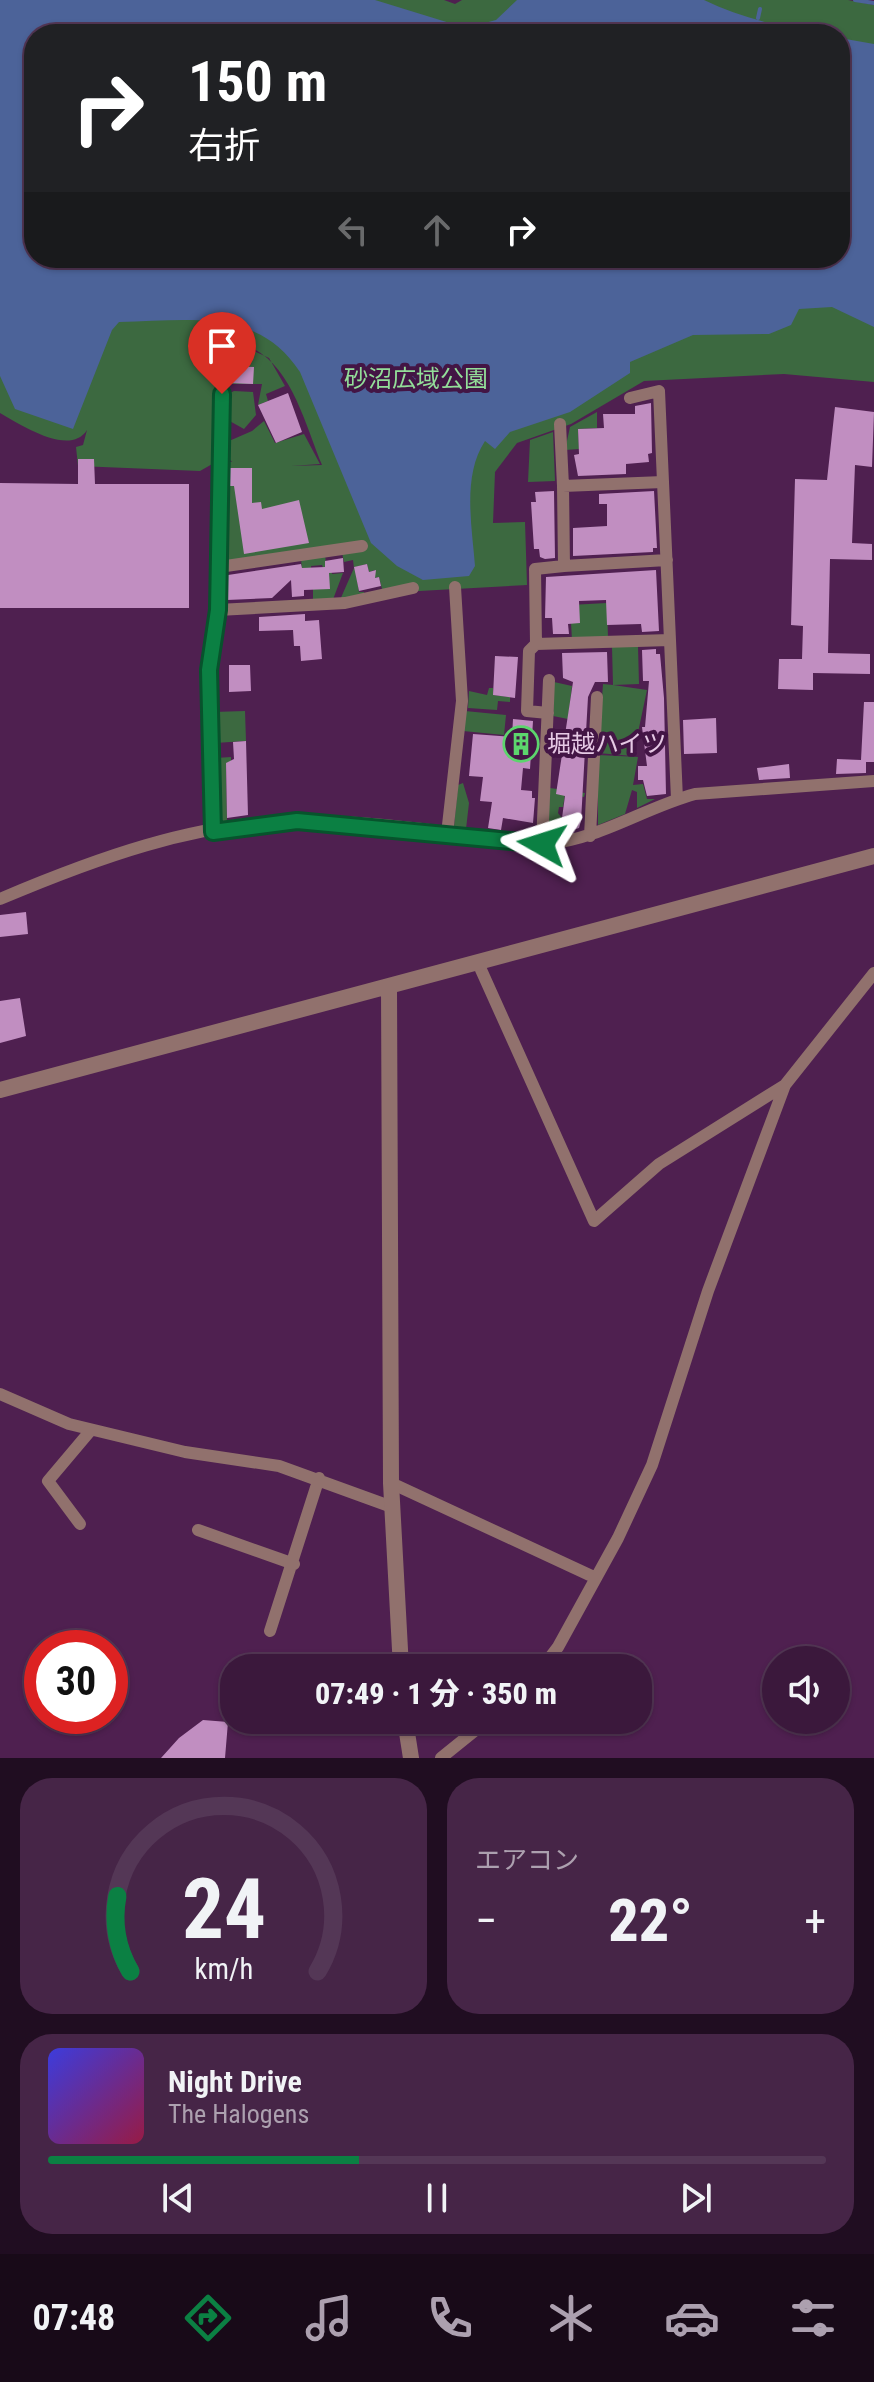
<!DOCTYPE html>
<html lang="ja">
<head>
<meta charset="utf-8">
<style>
	:root { --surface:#3b183c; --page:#462547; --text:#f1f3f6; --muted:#aca0af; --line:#543756; --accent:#0b8043 }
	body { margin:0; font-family:"Roboto Condensed","Noto Sans JP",sans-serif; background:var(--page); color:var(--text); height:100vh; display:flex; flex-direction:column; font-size:30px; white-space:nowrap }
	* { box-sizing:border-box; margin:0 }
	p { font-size:26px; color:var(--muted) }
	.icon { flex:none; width:44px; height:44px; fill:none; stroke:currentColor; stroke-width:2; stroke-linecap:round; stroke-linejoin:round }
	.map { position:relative; height:1758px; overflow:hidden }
	.details { display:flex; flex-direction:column; gap:20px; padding:20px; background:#200d21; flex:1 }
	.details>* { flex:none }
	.top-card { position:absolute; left:24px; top:24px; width:826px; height:244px; border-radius:32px; box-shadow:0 2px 6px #0004,0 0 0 2px var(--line); background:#202124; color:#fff; overflow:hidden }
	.tools { position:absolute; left:762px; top:1646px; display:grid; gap:16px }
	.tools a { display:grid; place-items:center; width:88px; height:88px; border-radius:50%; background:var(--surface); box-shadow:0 2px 6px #0004,0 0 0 2px var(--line); font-size:40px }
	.speed { position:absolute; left:24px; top:1630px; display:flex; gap:16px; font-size:40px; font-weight:700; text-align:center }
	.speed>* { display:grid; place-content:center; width:104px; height:104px; border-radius:50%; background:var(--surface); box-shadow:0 2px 6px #0004,0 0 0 2px var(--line); line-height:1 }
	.speed .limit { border:12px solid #d22; background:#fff; color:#111 }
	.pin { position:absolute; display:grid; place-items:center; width:68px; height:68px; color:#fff; margin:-82px -34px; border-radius:50% 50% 50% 0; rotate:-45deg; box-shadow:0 0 8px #0007 }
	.pin .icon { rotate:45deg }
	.me { position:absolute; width:88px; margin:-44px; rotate:276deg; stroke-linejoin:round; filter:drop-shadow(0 0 6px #0008) }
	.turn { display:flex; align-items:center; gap:28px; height:168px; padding:0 32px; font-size:36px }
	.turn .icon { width:104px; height:104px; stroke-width:2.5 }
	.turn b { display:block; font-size:56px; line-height:68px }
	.lanes { display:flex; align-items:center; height:76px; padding:0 32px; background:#0003; justify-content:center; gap:40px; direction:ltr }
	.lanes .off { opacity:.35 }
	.big { font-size:60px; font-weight:800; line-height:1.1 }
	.details .card { flex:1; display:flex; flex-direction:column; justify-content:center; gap:12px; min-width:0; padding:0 28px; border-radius:32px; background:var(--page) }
	.details .dial { align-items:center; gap:0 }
	.dial svg { height:208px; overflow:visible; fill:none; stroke:var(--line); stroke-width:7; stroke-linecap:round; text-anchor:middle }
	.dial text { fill:var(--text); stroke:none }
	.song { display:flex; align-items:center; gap:24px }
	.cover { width:96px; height:96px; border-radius:12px; background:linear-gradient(135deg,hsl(240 70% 55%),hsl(340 70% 35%)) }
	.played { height:8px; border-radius:4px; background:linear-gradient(90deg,var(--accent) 40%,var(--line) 40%) }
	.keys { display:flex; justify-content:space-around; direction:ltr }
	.heat { display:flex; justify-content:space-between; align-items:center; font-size:44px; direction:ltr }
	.details .tiles { flex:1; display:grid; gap:20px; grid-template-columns:1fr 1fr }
	.card:last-child { grid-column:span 2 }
	.trip { position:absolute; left:220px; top:1654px; width:432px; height:80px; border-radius:32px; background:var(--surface); box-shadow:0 2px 6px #0004,0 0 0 2px var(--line); font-weight:800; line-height:80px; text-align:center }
	.menu { display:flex; height:128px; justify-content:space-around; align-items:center; background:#180a18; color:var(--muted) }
	.menu .icon { width:56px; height:56px }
	.menu .active { color:var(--accent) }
	.menu b { font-size:36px; color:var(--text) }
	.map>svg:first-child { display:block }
	.green { fill:#3c6940; fill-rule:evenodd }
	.water { fill:#4c6399 }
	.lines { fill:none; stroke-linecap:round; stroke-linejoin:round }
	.stream { stroke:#4c6399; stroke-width:4 }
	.building { fill:#c18ec1 }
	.minor { stroke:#91716d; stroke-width:12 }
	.tertiary { stroke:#91716d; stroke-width:16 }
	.route-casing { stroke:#07532c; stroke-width:20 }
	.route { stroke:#0b8043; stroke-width:14 }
	.labels { text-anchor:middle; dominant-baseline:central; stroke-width:8; stroke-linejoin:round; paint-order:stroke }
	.park-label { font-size:24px; fill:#93de99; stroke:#431545 }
	.poi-label { font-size:24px; fill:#e6c9e5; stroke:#431545; text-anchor:start }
</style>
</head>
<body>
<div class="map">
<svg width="874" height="1758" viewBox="0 0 874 1758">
	<rect width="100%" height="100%" fill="#4f2050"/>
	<path class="green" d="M0 0H444L455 4 462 0H848L874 5V382L784 374 644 381 571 424 517 443 495 472 493 523 525 522 527 585 383 593 379 577 375 578V570L369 572 367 564 355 567 359 592H364V596L340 600 354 568 353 560 344 562 342 553 223 565 225 462H232L225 453 229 441 252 431 264 421 275 443 304 434 320 464 291 466 322 465C304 422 289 353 237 343L269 358 285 386 266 394 268 401 258 405 262 384H224L223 340H219L214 463 200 471 78 466 76 447 83 445 87 430C70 457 21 425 0 413ZM34 34H840V258H34Z
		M234 391 253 392 256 415 244 429 226 419 228 394Z
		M597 412V428L578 429 579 449 565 450 570 427Z
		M553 432 555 481 528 482 530 440Z
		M325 554 326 564H331L332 574 343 573 332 602H313V589L330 588 322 565 311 566 312 575H302L301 556Z
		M607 603 608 638 572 640 570 605Z
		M638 646 639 684 613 685 647 690 633 756 598 753 603 684 613 685 612 647Z
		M554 682 572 686 568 719 553 716Z
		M489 688H493V695L510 697V702L498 701 497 710 468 708 469 691 487 695Z
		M245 711 246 741 215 743 213 712Z
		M465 711 506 715 504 735 463 731Z
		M598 755 638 757 633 785 643 784 647 799H655L637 808V792L632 790 625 814 598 825Z
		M231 757V762L226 763 227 823H219L216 758Z
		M463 783 469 803 466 829 454 826 458 785Z
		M550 788 585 793 584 797 565 794 563 807H559L558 813 562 818 580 823 558 820 556 838 547 832Z"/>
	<path class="water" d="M0 0H375L466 28 496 20 517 0H704C739 17 780 27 819 34H34V258H840V38L874 44V327L832 307 799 309 791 325 769 334 693 335 630 362V373L570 412 510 432 495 449 485 441C462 476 472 526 475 566L469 576 423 580 397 566 371 543 300 372C258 307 188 321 119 322L112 330 73 429 15 409 0 376Z"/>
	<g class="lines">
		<path class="stream" d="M855 0 874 3
			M758 18 760 9"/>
	</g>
	<path class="building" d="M226 366 254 367 253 384 226 383Z
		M288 393 302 432 276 443 258 405Z
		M651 403 652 453 648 454 649 462 626 464V474L578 476 574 455 579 454 578 429 604 428 603 414H635V406Z
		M835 407 874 412 872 467 855 465 852 543 872 544V560L830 559 828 653 870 654V674L813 673V690L778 689 779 659H802L803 626 791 625 795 479 827 480Z
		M78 459H94L95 484H189V608H0V483L78 484Z
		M230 468H252V503L261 502 262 509 299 500 309 543 244 554 234 486H229Z
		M554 491 555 558 545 559 540 557 539 549H534L531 502H536L535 492Z
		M654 491 657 548H653V552L573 556V528L607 526V504H599V494Z
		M343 558 344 572 329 573 330 589 304 590V596L292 597 291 580 272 598 227 600 228 575 301 564 302 568 325 567V561Z
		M367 564 369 572 376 570 375 578 379 577 381 586 359 591 354 567Z
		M656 570 659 631 642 632 641 624 607 625 606 600 579 601 580 623 568 624 569 634H553L552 618H545L546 577Z
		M305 614V621L319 620 322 659 301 661 300 646H294L293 630 259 631V617Z
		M656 649V654H660L664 698 666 794 647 796 643 780H638V766H647L642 727H645L649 681H643L642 650Z
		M607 652 608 682H595L588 697 581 821 579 828 566 832 567 819 562 818 565 796 556 794 573 682 563 678 562 653Z
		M495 656 518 657 515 698 493 695Z
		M229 665H250L251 691 229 692Z
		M864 702H874V762H866V773L836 774 837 759 861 760Z
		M716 718 717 753 684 754 683 720Z
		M513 719 533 721 530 769 523 768 521 790 532 791V798H535L533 823 503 818 501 830 488 828 492 802 480 801 483 777 469 776 473 734 512 737Z
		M246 741 248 815 227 818 226 763 234 759 233 742Z
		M789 764 790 778 759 780 757 768Z
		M26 912 28 934 0 937V915Z
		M20 998 26 1036 0 1043V1001Z
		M203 1720 228 1722 225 1758H161L179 1738Z"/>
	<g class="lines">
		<path class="minor" d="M630 398 659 391 677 799
			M560 424 563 486 663 482
			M563 486 564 566 667 560
			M219 567 362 546
			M218 610 345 603 413 588
			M536 644 670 640
			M548 713 527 711 529 651 536 644 535 569 564 566
			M213 832 209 670 218 610 222 394
			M447 834 462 701 455 587
			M590 836 597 697
			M542 844 549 680
			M0 899C92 860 197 821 298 821 379 820 466 836 547 844 600 839 644 808 695 794L874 781
			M478 963 594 1221 659 1164 785 1085
			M0 1394 69 1424 185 1452 279 1466 392 1507
			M391 1483 596 1578
			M80 1524 48 1481 91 1430
			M198 1530 294 1564
			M270 1631 319 1478
			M542 1668 558 1647 618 1538 652 1465 708 1291 785 1085 874 973
			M441 1758 488 1720"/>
		<path class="tertiary" d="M389 987 391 1483 401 1668
			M0 1090 874 856
			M405 1720 411 1758"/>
	</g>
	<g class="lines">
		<defs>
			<path id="route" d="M222 394 218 610 209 670 213 832 297 821 542 844"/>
		</defs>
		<use href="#route" class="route-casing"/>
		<use href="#route" class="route"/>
	</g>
	<defs>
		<symbol id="building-ring" viewBox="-11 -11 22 22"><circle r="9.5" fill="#431545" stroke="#5cd56d" stroke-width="1.5"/><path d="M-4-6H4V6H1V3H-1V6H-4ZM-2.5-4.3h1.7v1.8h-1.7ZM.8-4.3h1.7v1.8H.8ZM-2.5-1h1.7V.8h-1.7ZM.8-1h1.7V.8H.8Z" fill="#5cd56d"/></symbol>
	</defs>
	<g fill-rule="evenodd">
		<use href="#building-ring" x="501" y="724" width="40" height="40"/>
	</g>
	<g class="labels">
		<g class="park-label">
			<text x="416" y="379">砂沼広域公園</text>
		</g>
		<g class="poi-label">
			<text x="547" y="744">堀越ハイツ</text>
		</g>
	</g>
</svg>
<div class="tools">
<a><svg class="icon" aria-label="sound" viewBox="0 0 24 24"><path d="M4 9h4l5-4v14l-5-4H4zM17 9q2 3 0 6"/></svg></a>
</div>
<div class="speed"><div class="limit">30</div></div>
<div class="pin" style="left:222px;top:394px;background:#d93025"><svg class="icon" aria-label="arrive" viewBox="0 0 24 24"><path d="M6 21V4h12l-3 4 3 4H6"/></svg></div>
<svg class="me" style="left:542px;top:844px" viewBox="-20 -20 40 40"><path d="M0-17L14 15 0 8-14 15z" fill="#0b8043" stroke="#fff" stroke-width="4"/></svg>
<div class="trip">07:49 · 1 分 · 350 m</div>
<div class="top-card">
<div class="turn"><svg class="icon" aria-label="right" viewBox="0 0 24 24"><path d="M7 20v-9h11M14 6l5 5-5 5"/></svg><div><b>150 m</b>右折</div></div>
<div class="lanes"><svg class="icon off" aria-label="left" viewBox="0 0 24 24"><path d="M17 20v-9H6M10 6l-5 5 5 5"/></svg><svg class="icon off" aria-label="ahead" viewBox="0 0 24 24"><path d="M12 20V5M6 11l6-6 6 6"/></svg><svg class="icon" aria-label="right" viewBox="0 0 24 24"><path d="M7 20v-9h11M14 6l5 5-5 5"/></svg></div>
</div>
</div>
<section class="details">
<div class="tiles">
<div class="card dial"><svg viewBox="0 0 100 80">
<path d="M14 69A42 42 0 1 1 86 69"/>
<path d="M14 69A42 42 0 0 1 9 40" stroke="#0b8043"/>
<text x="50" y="56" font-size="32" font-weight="700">24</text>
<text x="50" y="72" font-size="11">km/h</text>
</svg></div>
<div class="card"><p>エアコン</p>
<div class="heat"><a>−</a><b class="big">22°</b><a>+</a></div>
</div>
<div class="card">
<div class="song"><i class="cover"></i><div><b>Night Drive</b><p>The Halogens</p></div></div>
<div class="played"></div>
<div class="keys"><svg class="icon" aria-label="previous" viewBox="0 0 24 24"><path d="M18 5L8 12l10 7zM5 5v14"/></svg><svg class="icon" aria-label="pause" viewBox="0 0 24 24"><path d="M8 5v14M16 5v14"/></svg><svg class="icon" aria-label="next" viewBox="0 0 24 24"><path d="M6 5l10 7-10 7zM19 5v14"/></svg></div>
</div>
</div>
</section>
<nav class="menu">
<b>07:48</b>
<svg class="icon active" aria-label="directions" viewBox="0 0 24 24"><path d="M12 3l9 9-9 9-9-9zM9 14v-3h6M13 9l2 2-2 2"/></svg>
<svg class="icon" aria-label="music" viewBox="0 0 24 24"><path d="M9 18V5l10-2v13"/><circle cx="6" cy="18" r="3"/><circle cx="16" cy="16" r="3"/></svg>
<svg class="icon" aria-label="phone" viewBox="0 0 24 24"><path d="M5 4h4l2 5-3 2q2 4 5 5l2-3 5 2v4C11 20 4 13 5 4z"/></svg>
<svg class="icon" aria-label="climate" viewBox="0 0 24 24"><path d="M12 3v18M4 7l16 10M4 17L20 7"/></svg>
<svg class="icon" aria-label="car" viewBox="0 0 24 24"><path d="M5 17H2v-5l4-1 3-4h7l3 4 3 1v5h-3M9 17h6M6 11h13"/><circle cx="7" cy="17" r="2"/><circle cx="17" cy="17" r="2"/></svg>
<svg class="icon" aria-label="filters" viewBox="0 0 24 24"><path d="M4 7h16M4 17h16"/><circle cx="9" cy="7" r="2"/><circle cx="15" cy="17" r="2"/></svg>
</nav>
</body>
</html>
